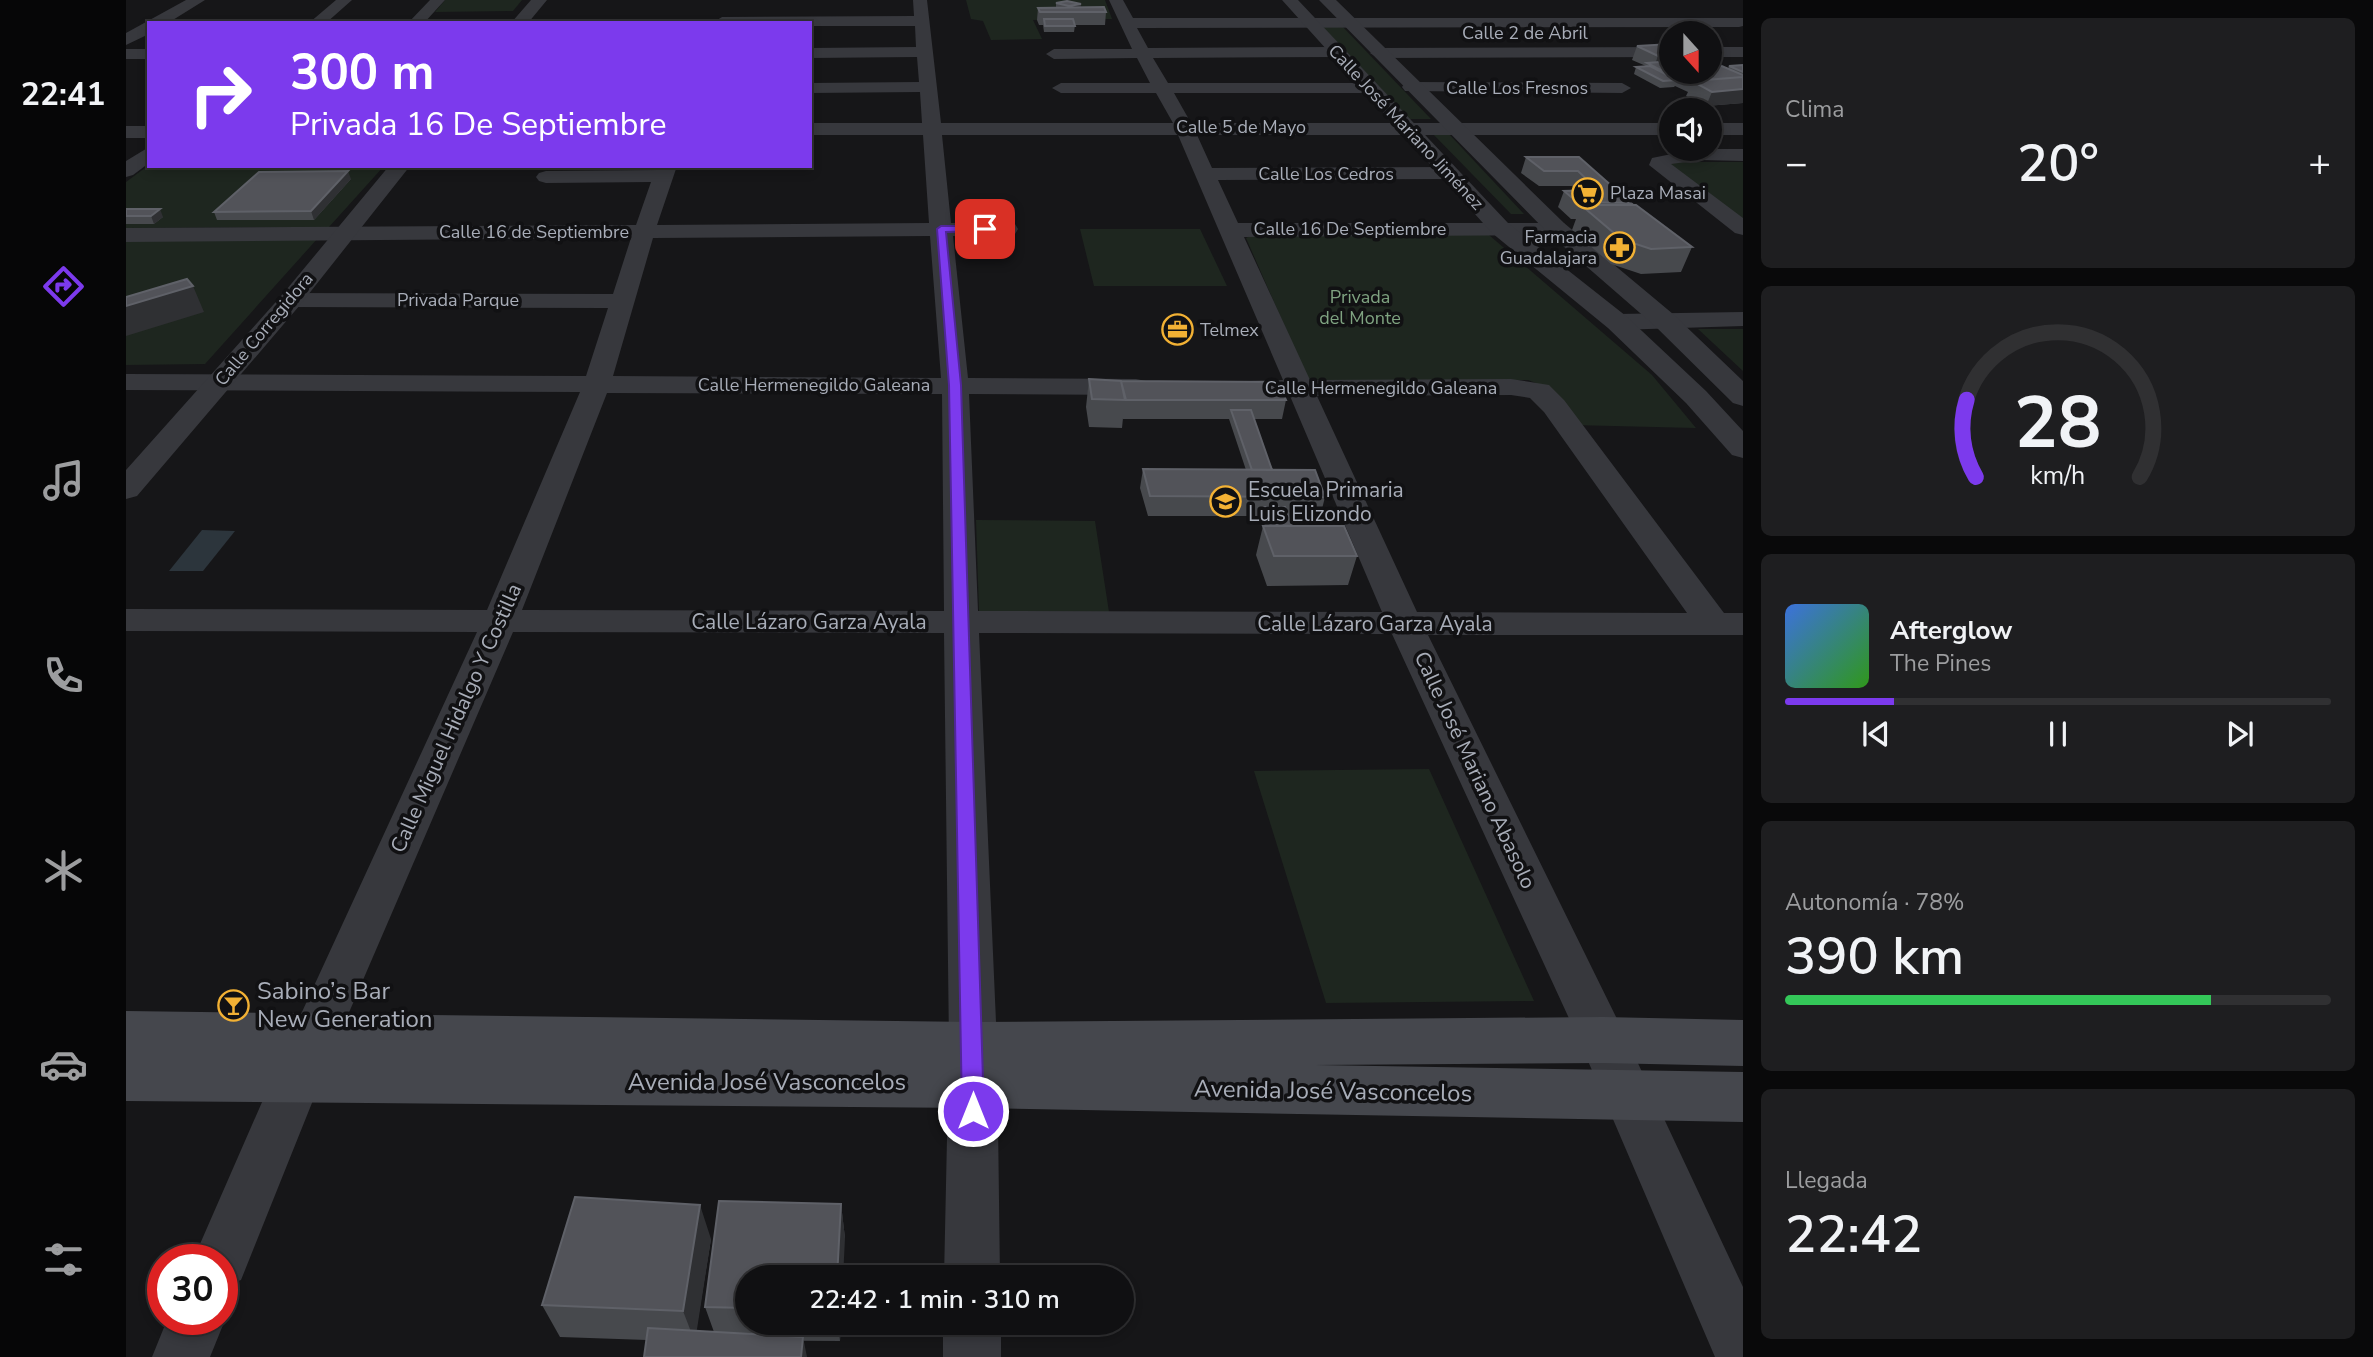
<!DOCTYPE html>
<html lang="es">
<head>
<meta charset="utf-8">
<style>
	:root { --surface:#101012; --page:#1e1e20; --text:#f1f3f6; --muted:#9c9d9f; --line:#303032; --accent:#7c3aed }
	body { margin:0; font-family:"Nunito Sans",sans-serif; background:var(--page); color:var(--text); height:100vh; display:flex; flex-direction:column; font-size:26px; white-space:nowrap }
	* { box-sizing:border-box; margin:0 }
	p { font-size:23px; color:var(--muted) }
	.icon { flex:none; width:38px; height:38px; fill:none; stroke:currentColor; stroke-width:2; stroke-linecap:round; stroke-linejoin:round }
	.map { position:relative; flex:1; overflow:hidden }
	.side { display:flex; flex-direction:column; gap:18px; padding:18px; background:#09090a; width:630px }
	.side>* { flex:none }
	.guide { position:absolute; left:21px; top:21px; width:665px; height:147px; border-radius:0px; box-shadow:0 4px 10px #0003,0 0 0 2px var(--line); background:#7c3aed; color:#fff; overflow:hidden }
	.needle { width:46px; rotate:159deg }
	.controls { position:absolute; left:1533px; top:21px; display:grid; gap:14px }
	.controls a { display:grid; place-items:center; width:63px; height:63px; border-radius:50%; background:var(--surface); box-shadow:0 4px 10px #0003,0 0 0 2px var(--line); font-size:35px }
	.speed { position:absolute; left:21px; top:1244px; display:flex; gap:14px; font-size:35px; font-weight:700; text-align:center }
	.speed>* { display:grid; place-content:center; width:91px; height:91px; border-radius:50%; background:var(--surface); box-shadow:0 4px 10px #0003,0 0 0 2px var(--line); line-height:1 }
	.speed .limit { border:10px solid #d22; background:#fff; color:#111 }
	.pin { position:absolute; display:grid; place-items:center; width:60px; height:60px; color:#fff; margin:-30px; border-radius:14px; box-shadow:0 4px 10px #0006 }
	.me { position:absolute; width:77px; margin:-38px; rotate:0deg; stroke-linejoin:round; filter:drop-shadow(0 0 5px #0008) }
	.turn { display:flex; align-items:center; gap:24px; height:147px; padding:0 28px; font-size:32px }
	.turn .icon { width:91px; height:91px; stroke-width:2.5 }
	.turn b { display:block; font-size:49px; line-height:60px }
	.big { font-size:52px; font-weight:600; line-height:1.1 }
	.side .tile { flex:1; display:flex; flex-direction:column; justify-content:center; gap:10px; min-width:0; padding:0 24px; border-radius:10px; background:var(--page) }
	.side .dial { align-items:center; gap:0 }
	.dial svg { height:182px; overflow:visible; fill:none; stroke:var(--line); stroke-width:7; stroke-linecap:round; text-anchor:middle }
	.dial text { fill:var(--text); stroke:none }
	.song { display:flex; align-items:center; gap:21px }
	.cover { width:84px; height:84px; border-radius:10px; background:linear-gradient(135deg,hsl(220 70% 55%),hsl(110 70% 35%)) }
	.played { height:7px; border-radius:4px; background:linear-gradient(90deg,var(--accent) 20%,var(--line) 20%) }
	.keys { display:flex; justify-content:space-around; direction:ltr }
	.heat { display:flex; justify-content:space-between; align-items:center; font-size:38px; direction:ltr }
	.charge { height:10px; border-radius:5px; background:linear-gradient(90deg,#34c759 78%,var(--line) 0) }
	.trip { position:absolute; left:609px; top:1265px; width:399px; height:70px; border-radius:35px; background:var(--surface); box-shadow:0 4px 10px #0003,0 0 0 2px var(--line); font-weight:600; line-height:70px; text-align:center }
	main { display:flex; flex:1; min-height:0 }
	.tabs { display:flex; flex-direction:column; width:126px; justify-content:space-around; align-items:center; background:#060607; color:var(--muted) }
	.tabs .icon { width:49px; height:49px }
	.tabs .on { color:var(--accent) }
	.tabs b { font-size:32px; color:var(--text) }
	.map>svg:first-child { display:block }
	.green { fill:#1e261f }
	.water { fill:#2c353c }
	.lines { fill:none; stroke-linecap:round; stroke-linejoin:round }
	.minor { fill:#37383d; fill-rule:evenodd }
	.tertiary { fill:#37383d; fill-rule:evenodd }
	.secondary { fill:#45474d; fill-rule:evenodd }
	.wall { fill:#47494d }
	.shaded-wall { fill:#2f3033 }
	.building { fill:#525359; stroke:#5f6168; stroke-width:2 }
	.route { fill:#7c3aed; stroke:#51269a; stroke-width:2 }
	.labels { text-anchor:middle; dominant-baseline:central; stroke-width:7; stroke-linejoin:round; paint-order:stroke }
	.far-street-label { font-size:18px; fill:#a8adb8; stroke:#111113 }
	.far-poi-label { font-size:18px; fill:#a8adb8; stroke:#111113; text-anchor:start }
	.far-park-label { font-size:18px; fill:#7fa381; stroke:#111113 }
	.poi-label { font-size:21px; fill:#a8adb8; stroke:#111113; text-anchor:start }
	.street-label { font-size:21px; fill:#a8adb8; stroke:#111113 }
	.near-poi-label { font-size:24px; fill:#a8adb8; stroke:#111113; text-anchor:start }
	.near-street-label { font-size:24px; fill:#a8adb8; stroke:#111113 }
</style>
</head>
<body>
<main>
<nav class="tabs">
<b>22:41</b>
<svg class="icon on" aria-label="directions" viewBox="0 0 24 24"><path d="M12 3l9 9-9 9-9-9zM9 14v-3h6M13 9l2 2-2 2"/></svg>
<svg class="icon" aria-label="music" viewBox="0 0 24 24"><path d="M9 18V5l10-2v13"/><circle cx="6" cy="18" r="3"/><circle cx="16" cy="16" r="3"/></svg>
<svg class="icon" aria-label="phone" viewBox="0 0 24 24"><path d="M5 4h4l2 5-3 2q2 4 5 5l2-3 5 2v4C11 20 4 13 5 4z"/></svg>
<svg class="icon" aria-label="climate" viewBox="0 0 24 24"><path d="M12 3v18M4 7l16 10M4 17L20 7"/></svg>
<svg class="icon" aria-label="car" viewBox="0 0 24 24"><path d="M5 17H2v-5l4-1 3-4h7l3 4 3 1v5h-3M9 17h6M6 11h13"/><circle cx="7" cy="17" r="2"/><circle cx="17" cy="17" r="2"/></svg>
<svg class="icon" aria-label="filters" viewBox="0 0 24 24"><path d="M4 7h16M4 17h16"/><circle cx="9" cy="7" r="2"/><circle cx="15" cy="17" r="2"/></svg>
</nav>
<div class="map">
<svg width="1617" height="1357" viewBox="0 0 1617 1357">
	<rect width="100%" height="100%" fill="#161618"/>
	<path class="green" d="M319 0H396L387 11 309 12Z
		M840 0H979L986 19 907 20 916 39 865 40 857 21 845 19Z
		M1196 26H1216L1305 119H1282Z
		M1306 133H1322L1398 214H1385Z
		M1538 162H1617V220Z
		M23 165V166H258L203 227 0 228V182Z
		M954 229H1074L1101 286H968Z
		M1131 233 1363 235 1526 375 1570 428 1446 425 1410 383 1402 380 1183 382 1120 238Z
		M0 238H192L79 364 0 365Z
		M1572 329H1617V371Z
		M850 520 969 521 983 612 853 611Z
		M1303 769 1408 1001 1200 1003 1128 771Z"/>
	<path class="water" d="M76 530 109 531 77 571H43Z"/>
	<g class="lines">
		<path class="minor" d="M210 0H226L200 23H183Z
			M304 0H319L298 23H282Z
			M787 0H801L815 123H1047L1030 93H935L926 88 935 83H1024L1011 58 928 59 920 54 928 49H1006L983 0H997L1007 18H1617V26L1613 27 1011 28 1022 48 1211 47 1219 52 1211 57 1027 58 1042 83H1242L1251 88 1242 93H1048L1065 123H1545V135H1071L1086 168 1321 167 1328 169 1331 173 1328 177 1321 179 1092 180 1112 223H1438L1441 228 1438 233 1430 235 1118 237 1184 380 1385 379 1423 385 1438 400 1598 613H1617V635H1302L1494 1025 1617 1287V1357H1589L1453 1040 1266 634 853 633 871 1045 874 1278H818L823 1045 818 633 387 632 212 1038 115 1280 96 1287V1260H67L164 1038 351 632 0 631V609L361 610 454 392 0 390V374L460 376 482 308 165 307 156 305 153 300 156 295 165 293 487 294 505 238 0 242V228L510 225 525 182 420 183 413 181 410 177 413 173 420 171 530 170 531 166H551L531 225 803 223 797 135H684V123H796L794 92 684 93V83L793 82 791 57 684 58V48L790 47 789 26H684V23L588 22 596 17 788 16ZM816 135H1052L1157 380 1094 382 1090 388 1094 394 1104 396H1164L1256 612 852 611 843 394 1010 395 1020 393 1024 387 1020 381 1010 379 842 378 827 236H881L889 234 892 229 889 224 881 222 825 223ZM804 236 815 378 487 376 527 238ZM481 393 816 394 818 611 396 610ZM1385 395 1404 398 1418 412 1561 613 1291 612 1191 396Z
			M1545 47V57L1252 58 1244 53 1252 48Z
			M1584 47H1617V57H1584Z
			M0 49H23V59H0Z
			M1285 82 1496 83 1505 88 1496 93 1279 91 1276 87 1279 83Z
			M1584 123H1617V135H1584Z
			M0 126H23V138H0Z
			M23 147V163L7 175 0 177V161Z
			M1570 149H1617V161L1575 160 1545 164 1617 218V235L1609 233 1523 165 1526 158Z
			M1617 312V326L1491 330 1482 327 1478 322 1482 317 1491 314Z
			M96 1314 99 1320 84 1357H26L41 1320H96Z
			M817 1323H875V1357H817Z"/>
		<path class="tertiary" d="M60 0H79L42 23H23V34L0 45V33Z
			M405 0H421L402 23H385Z
			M1156 0H1172L1382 223 1500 316 1580 391 1617 431V458L1606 455 1560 403 1482 328 1366 233Z
			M1193 0H1210L1438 223 1547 314 1617 381V406L1607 403 1529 326 1422 233Z
			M263 166H284L174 305 11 496 0 499V470L156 295Z"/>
		<path class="secondary" d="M0 1011 847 1022 1477 1017 1617 1020V1066L1477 1063 1190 1065 1617 1072V1122L847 1108 0 1101Z"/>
	</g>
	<path class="wall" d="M930 3 980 12 979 25H949L948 32H918L917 25H913L911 20 912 8H930Z
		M1511 46 1584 48 1592 51 1587 62 1602 69 1603 66 1617 65V103L1580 106 1560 96 1562 92 1549 86 1548 87 1534 88 1508 74 1510 67 1520 66 1506 60Z
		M1400 157H1453L1505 203V205L1566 247 1555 272 1515 274 1485 264 1446 230 1450 219H1445L1432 207 1438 191H1450L1446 186H1413L1395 173Z
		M225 179 188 220H91L88 212Z
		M0 209 37 217 28 224H0Z
		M963 379 995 381 1160 400 1156 419H1128L1146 470 1199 497 1194 517H1163L1166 526 1231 556 1222 585 1141 586 1130 555 1137 526H1139L1136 516H1022L1014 488 1017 469 1120 470 1103 419H997V418L996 428 963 427 960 407Z
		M715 1204 719 1238 621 1278V1323H715L714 1341 521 1340 434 1337 416 1305 585 1239 570 1331 588 1332 579 1307Z"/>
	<path class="shaded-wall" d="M955 4V10L942 13 943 6Z
		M1592 51 1586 65H1584V52Z
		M1545 55V68L1528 67 1532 56Z
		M1617 84V103L1580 106 1586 92Z
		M222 171 225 179 188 220 185 211Z
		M34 209 37 217 28 224 25 216Z
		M67 286 78 312 0 336V306Z
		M715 1204 719 1238 717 1278H711Z
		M574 1205 585 1239 569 1342 557 1311Z
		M711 1323H715L714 1341Z
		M677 1337 681 1357H675Z"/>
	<path class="building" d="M941 1 955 4 943 6 930 3Z
		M978 7 980 12H914L912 8Z
		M918 19H947L949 26H919Z
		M1545 44V55L1532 56 1511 46Z
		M1545 61V72H1584V61L1617 75V77L1566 81 1564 85 1521 63Z
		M1617 65V72L1603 66Z
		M1524 66 1551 80 1537 81 1510 67Z
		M1617 77V89L1586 92 1566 81Z
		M1400 157H1453L1505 203 1451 202 1438 191 1472 190 1452 171H1418Z
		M222 171 185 211 88 212 133 172Z
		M1455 205H1510L1566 247 1525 249 1495 239Z
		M0 209H34L25 216H0Z
		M61 279 67 286 0 306V297Z
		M963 379 995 381 999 400 966 399Z
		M995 381 1152 382 1160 400H1000Z
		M1105 410H1125L1146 470H1126Z
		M1017 469 1189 470 1199 497 1024 496Z
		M1138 507H1159L1166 526 1144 525Z
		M1137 526H1218L1231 556H1148Z
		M449 1197 574 1205 557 1311 416 1305Z
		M593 1201 715 1204 711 1278H621V1308L579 1307Z
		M522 1328 677 1337 675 1357H518Z"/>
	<path class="route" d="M815 226H859L864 229 859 231 820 232 835 385 858 1111 854 1119 847 1122 839 1119 836 1111 823 385 811 229Z"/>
	<defs>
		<symbol id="supermarket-ring" viewBox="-11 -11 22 22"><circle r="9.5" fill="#111113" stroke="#f2b134" stroke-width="1.5"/><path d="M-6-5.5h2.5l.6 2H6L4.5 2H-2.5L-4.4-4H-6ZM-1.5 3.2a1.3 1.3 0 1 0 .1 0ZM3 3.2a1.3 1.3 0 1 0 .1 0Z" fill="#f2b134"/></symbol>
		<symbol id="pharmacy-ring" viewBox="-11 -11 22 22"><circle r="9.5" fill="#111113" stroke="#f2b134" stroke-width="1.5"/><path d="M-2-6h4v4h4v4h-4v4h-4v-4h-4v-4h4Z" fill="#f2b134"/></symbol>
		<symbol id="office-ring" viewBox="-11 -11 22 22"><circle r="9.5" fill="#111113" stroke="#f2b134" stroke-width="1.5"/><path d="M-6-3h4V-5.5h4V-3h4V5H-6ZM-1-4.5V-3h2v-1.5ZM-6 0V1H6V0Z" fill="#f2b134"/></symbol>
		<symbol id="school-ring" viewBox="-11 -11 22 22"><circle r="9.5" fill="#111113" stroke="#f2b134" stroke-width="1.5"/><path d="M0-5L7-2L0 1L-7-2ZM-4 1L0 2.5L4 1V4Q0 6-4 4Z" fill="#f2b134"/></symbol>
		<symbol id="bar-ring" viewBox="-11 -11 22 22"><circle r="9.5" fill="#111113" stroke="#f2b134" stroke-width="1.5"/><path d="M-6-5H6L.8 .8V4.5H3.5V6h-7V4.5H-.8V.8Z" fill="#f2b134"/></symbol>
	</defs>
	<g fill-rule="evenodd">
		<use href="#supermarket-ring" x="1444" y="176" width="35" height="35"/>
		<use href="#pharmacy-ring" x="1476" y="230" width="35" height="35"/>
		<use href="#office-ring" x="1034" y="312" width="35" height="35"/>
		<use href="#school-ring" x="1082" y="484" width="35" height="35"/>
		<use href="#bar-ring" x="90" y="988" width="35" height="35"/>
	</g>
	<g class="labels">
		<g class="far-street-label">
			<text x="1399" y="33">Calle 2 de Abril</text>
			<text x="1391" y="88">Calle Los Fresnos</text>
			<text x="1115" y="127">Calle 5 de Mayo</text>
			<text transform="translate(1280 127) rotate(47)">Calle José Mariano Jiménez</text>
			<text x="1200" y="174">Calle Los Cedros</text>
			<text x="1224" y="229">Calle 16 De Septiembre</text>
			<text x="408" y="232">Calle 16 de Septiembre</text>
			<text x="332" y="300">Privada Parque</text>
			<text transform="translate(138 329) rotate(-50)">Calle Corregidora</text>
			<text x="688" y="385">Calle Hermenegildo Galeana</text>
			<text x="1255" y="388">Calle Hermenegildo Galeana</text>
		</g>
		<g class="far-poi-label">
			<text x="1484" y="193">Plaza Masai</text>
			<text x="1471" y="237" text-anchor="end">Farmacia<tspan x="1471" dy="21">Guadalajara</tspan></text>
			<text x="1074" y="330">Telmex</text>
		</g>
		<g class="far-park-label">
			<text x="1234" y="297">Privada<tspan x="1234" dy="21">del Monte</tspan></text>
		</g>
		<g class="poi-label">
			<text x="1122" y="490">Escuela Primaria<tspan x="1122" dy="24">Luis Elizondo</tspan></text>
		</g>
		<g class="street-label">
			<text x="683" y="622">Calle Lázaro Garza Ayala</text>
			<text x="1249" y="624">Calle Lázaro Garza Ayala</text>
			<text transform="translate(330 718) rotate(-66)">Calle Miguel Hidalgo Y Costilla</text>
			<text transform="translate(1349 770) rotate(65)">Calle José Mariano Abasolo</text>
		</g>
		<g class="near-poi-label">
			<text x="131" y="991">Sabino’s Bar<tspan x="131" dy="28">New Generation</tspan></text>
		</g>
		<g class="near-street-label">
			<text x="641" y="1082">Avenida José Vasconcelos</text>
			<text transform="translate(1207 1091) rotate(1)">Avenida José Vasconcelos</text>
		</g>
	</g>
</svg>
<div class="controls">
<a><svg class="needle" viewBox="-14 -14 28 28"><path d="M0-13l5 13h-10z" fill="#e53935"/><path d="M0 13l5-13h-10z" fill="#9c9d9f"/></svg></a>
<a><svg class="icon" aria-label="sound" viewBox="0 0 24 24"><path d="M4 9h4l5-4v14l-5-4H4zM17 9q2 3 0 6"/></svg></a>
</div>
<div class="speed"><div class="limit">30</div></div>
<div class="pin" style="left:859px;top:229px;background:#d93025"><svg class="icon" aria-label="arrive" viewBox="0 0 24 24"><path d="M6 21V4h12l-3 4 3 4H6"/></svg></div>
<svg class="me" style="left:847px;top:1111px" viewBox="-20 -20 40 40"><circle r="17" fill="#7c3aed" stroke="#fff" stroke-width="3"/><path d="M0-11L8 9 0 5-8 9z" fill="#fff"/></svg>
<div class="trip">22:42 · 1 min · 310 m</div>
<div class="guide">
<div class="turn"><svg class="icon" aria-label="right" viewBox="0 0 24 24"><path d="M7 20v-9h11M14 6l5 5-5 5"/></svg><div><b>300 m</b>Privada 16 De Septiembre</div></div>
</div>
</div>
<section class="side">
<div class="tile"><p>Clima</p>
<div class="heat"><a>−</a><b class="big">20°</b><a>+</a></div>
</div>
<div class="tile dial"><svg viewBox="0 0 100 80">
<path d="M14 69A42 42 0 1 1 86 69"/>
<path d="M14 69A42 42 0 0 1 10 35" stroke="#7c3aed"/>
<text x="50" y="56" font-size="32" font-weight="700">28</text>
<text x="50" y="72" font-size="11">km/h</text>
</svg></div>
<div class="tile">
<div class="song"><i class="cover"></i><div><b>Afterglow</b><p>The Pines</p></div></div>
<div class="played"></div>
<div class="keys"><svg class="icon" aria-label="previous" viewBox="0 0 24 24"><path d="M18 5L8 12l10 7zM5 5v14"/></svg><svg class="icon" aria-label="pause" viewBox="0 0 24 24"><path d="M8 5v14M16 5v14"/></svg><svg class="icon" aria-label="next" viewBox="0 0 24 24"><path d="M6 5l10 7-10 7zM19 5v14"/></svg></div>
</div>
<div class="tile"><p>Autonomía · 78%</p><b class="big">390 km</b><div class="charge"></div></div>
<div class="tile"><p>Llegada</p><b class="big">22:42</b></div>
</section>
</main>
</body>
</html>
